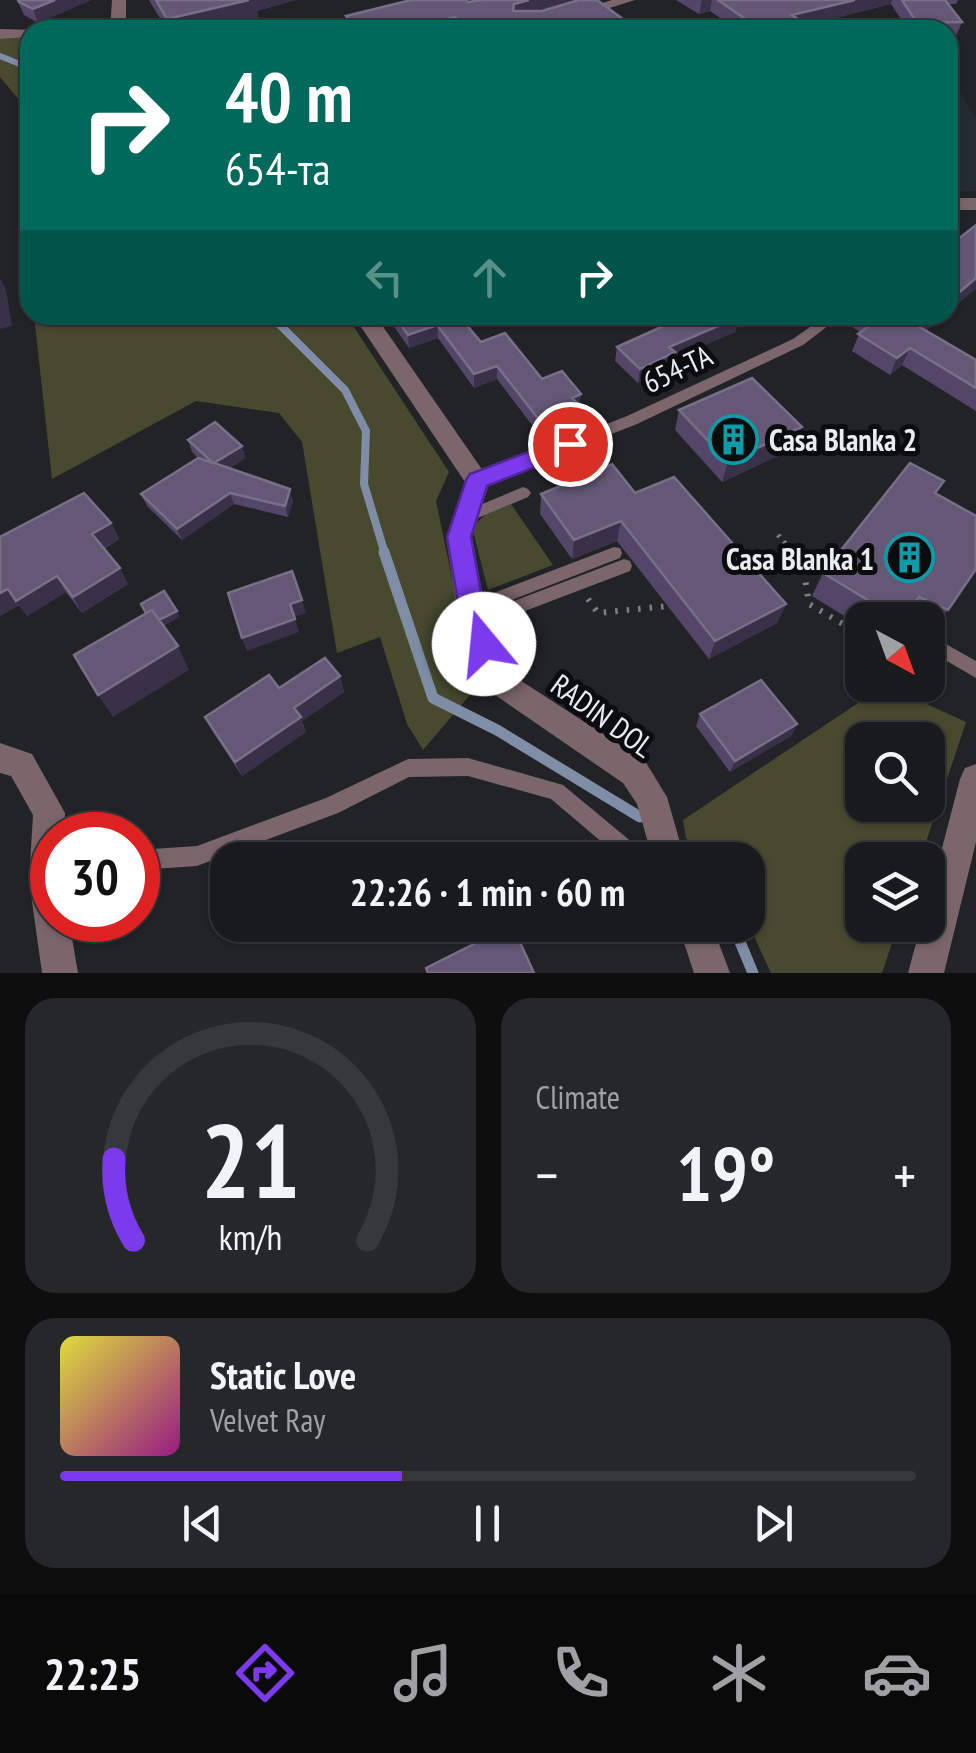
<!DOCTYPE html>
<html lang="en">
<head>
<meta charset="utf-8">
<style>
	:root { --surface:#191a1c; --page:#262729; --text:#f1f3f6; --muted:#9fa1a3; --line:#37383b; --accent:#7c3aed }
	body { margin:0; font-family:"PT Sans Narrow",sans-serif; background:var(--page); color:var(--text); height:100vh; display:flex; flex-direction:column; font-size:38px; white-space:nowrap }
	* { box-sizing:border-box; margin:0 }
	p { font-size:32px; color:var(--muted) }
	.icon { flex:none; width:55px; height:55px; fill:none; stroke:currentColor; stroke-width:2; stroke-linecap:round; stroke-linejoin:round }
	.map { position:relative; height:973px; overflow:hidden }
	.sheet { display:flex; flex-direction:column; gap:25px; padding:25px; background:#0e0e0f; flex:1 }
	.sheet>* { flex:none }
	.guide { position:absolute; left:20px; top:20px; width:938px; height:305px; border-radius:30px; box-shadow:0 2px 8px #0004,0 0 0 2px var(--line); background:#00695c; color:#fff; overflow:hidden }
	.needle { width:65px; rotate:139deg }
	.fabs { position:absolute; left:845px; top:602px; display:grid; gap:20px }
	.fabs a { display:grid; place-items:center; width:100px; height:100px; border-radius:20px; background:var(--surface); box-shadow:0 2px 8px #0004,0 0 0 2px var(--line); font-size:50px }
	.speed { position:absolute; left:30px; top:812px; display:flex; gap:20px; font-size:50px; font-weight:700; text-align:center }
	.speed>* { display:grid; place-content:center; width:130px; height:130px; border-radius:50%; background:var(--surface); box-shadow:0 2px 8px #0004,0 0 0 2px var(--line); line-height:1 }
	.speed .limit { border:15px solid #d22; background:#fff; color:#111 }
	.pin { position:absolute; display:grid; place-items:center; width:85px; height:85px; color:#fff; margin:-42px; border:5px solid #fff; border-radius:50%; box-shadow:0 2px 10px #0007 }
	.me { position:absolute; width:110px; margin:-55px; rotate:343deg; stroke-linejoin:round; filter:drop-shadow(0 0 8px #0008) }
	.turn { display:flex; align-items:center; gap:35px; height:210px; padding:0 40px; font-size:45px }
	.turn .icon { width:130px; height:130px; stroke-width:2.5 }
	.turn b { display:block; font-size:70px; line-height:85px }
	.lanes { display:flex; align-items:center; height:95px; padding:0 40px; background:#0003; justify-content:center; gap:50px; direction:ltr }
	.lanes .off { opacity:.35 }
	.big { font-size:75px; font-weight:600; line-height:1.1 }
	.sheet .tile { flex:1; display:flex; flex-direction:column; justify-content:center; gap:15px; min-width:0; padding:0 35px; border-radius:30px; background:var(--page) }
	.sheet .dial { align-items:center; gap:0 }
	.dial svg { height:260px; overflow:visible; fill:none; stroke:var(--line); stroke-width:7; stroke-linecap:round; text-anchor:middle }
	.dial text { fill:var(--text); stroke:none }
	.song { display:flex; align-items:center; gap:30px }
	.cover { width:120px; height:120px; border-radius:15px; background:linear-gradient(135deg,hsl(60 70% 55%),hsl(310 70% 35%)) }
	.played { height:10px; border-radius:5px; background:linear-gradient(90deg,var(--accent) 40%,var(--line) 40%) }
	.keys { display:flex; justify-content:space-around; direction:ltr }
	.heat { display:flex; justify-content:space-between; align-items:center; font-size:55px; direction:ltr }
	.sheet .tiles { flex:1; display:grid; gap:25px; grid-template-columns:1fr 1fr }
	.tile:last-child { grid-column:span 2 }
	.trip { position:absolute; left:210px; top:842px; width:555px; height:100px; border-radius:30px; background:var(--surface); box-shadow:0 2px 8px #0004,0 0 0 2px var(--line); font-weight:600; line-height:100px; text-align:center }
	.tabs { display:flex; height:160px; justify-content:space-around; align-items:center; background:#0a0a0b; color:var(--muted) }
	.tabs .icon { width:70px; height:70px }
	.tabs .current { color:var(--accent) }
	.tabs b { font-size:45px; color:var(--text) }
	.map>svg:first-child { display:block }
	.built { fill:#252b33 }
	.green { fill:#474a2f; fill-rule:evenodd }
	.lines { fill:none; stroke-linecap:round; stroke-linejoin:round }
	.stream-far2 { stroke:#808da7; stroke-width:6 }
	.stream-far1 { stroke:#808da7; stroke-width:8 }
	.stream { stroke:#808da7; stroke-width:11 }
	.path-far1 { stroke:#7e8082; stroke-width:5; stroke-dasharray:2.5 6; stroke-linecap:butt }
	.path { stroke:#7e8082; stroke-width:6; stroke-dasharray:2.5 9; stroke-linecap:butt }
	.service { fill:#7b666b; fill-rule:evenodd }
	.minor { fill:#7b666b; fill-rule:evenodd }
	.wall { fill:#544668 }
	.shaded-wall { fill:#393148 }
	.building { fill:#645876; stroke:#796f89; stroke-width:2.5 }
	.route { fill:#7c3aed; stroke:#51269a; stroke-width:2.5 }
	.labels { text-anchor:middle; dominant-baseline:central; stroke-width:10; stroke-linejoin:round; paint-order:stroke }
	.street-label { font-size:30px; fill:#eaebed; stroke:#0b0c0e }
	.poi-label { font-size:30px; font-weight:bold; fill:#eaebed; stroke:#0b0c0e; text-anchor:start }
</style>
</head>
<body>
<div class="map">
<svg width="976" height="973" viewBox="0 0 976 973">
	<rect width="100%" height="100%" fill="#212326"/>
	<path class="built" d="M958 89 976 119V191L948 192V92Z"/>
	<path class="green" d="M30 37V100H19L0 77V39Z
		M34 315H346L449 472 436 501 475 689 423 750 407 724 380 637 337 653 302 442 279 413 196 401 52 479Z
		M511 504 553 565 488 590 472 527 485 515Z
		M885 685 966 722 920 860H862V925H898L882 973H771L748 923V860H706L686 838 683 820ZM928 740V805H862V740Z"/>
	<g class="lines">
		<path class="stream-far2" d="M0 56 30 68"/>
		<path class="stream-far1" d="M270 315 345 390 366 431 364 484 385 554"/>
		<path class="stream" d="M384 552 433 698 497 730 640 817
			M677 847 690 860
			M733 925 753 973"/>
		<path class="path-far1" d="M778 535 794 554"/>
		<path class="path" d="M792 552 803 566 809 604 862 635
			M588 599 598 613 668 606"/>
		<path class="service" d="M827 315H842L803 345 637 424 483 485H473L471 481 473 477 627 416 793 339Z
			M523 487 528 489 531 493 528 497 466 523 461 521 458 517 461 513Z
			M614 547 620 548 622 553 620 558 471 616 465 614 463 609 465 604Z
			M624 559 630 561 632 566 630 571 475 630 469 628 467 623 469 618Z
			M928 634 976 661V678L928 650Z
			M468 758 563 785 645 853 648 860H623L551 799 468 776 409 777 338 813 197 866 138 870V850L197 846 326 798 408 759Z"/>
		<path class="minor" d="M112 0H126V30H110Z
			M612 0H635L540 30H515Z
			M0 29 36 30H30V37L0 39Z
			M948 198H976V210H948Z
			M353 315H375L490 481 472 537 485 609 505 661 512 675 645 761 667 797 685 860H653L637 804 623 783 492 693 457 609 446 537 465 482Z
			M0 743 32 754 65 813 64 835H52V920H69L78 973H42L29 880 33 815 11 776 0 773Z
			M976 764V842L944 973H908L921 925H928V902L960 779 965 768Z
			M678 925H712L730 973H694Z"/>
	</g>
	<path class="wall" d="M17 0H91L38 23 24 15Z
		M149 0H295L257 11 259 20 215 30H167Z
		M471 0H576L622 30H348L346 16 472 1Z
		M676 0H958L956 4H948L962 22 956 36H948V30H908L891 4 808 25 814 30H737L710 11 699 14Z
		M386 315H458L481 342 542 379 581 394 577 419 539 434 497 379 474 388 438 338 409 348Z
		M666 315H736L739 317 735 332 674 358 672 366 638 383 615 361 617 347 667 324 665 322Z
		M847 315H944L926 330 976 360V411L902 365 890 375 852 351 860 332 844 322Z
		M679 410 802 427 795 448 722 482 675 430Z
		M188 440 242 446 245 458 229 469 293 501 288 517 234 504 182 540 147 506 141 494 198 458 192 452Z
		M635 493 786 604 777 623 709 659 617 541 572 559 540 514 541 494Z
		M937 494 976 569 932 632 928 630V620H862V627L812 596 823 573Z
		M111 523 119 539 104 549 128 584 82 613 66 592 27 616 19 605 0 616V537Z
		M340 676 344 692 302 721 306 732 242 776 213 732 205 717 279 688Z
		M700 714 797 724 791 736 730 772 696 726Z"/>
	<path class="shaded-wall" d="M55 0H91L38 23 33 9Z
		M249 0H295L257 11 259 20 215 30H170L167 19Z
		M529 0H576L575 7 540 22 539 30H511L514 4Z
		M702 0H712L710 11 699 14Z
		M855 0H892L891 4 789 30 792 15Z
		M455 17V30H404Z
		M623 19 622 30H585Z
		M0 278 6 290 12 326 0 329Z
		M976 278V289L948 312V302Z
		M931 315H944L910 343 918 326Z
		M739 317 735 332 674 358 672 366 638 383 640 369 669 347Z
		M437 325 438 338 409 348 408 335Z
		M910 348 902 365 890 375 897 358Z
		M497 366V379L474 388V374Z
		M581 394 577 419 539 434 540 421 572 398Z
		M802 427 795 448 722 482 728 462Z
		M242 446 245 458 219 476 214 463Z
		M290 489 293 501 288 517 285 506Z
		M230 493 234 504 182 540 177 529Z
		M621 521 617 541 572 559 574 540Z
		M111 523 119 539 101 550 92 534Z
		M120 568 128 584 82 613 73 597Z
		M57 576 66 592 27 616 16 601Z
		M8 589 19 605 0 616V593Z
		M302 600 306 613 294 617 290 604Z
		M786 604 777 623 709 659 715 641Z
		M177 611 180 617 156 630 153 624Z
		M295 619 299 632 247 651 242 638Z
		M178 646 189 670 113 717 98 695Z
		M340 676 344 692 302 721 306 732 242 776 235 762 294 708Z
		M797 724 791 736 730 772 735 761Z"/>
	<path class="building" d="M18 0H55L33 9 19 2Z
		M156 0H249L167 19Z
		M411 0H466L468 2 482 0H529L514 4 513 11H542L579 0H597L623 19 585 30H550L540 22 511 30H472L455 17 404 30H359L346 16Z
		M718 0H855L792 15 814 30H761Z
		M902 0H945L962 22 917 23Z
		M976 225V278L948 302V247Z
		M394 315H458L481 342 505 333 542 379 562 371 581 394 572 398 579 405 540 421 497 366 474 374 437 325 408 335Z
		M675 315H736L739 317 669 347 675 352 640 369 617 347 679 319Z
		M866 315H931L918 326 976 360V388L910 348 897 358 858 334 876 321Z
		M752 378 802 427 728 462 679 410Z
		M215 422 242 446 214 463 290 489 285 506 230 493 177 529 141 494 198 458 213 463 188 440Z
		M910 463 944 481 935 493 976 516V569L948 610 919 597 903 620H901L823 573Z
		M612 464 635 493 674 477 786 604 715 641 621 521 574 540 541 494Z
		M84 493 111 523 92 534 120 568 73 597 57 576 16 601 8 589 0 593V537Z
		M292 571 302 600 290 604 295 619 242 638 228 593Z
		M164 591 177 611 159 620 152 610 146 613 141 604Z
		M152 610 178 646 98 695 74 655Z
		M325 658 340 676 294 708 301 717 235 762 205 717 269 675 279 688Z
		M761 680 797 724 735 761 700 714Z
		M512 925 534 973H428L426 968Z"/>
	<path class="route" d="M570 436 581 444 578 450 487 486 471 537 484 609 497 644 493 652H475L459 609 447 537 466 480 470 474Z"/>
	<defs>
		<symbol id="building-ring" viewBox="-11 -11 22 22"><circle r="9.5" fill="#0b0c0e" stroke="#0f9aa8" stroke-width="1.5"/><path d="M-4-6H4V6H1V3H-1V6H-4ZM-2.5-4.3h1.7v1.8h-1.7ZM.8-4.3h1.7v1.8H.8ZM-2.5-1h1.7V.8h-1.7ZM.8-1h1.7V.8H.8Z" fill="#0f9aa8"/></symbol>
	</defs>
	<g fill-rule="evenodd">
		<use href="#building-ring" x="706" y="412" width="55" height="55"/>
		<use href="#building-ring" x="882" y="530" width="55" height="55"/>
	</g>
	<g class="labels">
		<g class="street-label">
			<text transform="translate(677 368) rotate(-25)">654-ТА</text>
			<text transform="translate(603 715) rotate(36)">RADIN DOL</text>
		</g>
		<g class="poi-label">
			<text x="769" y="439">Casa Blanka 2</text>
			<text x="874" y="558" text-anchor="end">Casa Blanka 1</text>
		</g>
	</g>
</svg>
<div class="fabs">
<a><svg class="needle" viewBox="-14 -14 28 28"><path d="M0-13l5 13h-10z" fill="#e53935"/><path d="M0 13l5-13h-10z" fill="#9fa1a3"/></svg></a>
<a><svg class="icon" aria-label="search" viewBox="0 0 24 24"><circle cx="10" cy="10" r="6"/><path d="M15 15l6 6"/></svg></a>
<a><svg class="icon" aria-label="layers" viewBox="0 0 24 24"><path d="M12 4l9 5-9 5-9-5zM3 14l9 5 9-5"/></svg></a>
</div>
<div class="speed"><div class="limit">30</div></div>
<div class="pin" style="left:570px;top:444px;background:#d93025"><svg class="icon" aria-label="arrive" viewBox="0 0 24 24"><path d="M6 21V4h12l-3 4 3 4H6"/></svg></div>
<svg class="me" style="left:484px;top:644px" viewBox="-20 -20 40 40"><circle r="19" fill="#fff"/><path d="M0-13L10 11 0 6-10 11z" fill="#7c3aed"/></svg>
<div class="trip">22:26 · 1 min · 60 m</div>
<div class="guide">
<div class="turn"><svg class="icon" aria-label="right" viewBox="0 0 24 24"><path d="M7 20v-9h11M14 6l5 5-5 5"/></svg><div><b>40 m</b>654-та</div></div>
<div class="lanes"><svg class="icon off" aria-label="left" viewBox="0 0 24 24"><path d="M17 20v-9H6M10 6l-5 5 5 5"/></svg><svg class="icon off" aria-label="ahead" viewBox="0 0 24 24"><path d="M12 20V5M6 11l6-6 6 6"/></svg><svg class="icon" aria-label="right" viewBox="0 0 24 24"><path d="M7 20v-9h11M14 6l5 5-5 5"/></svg></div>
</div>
</div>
<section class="sheet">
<div class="tiles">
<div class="tile dial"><svg viewBox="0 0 100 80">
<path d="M14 69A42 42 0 1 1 86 69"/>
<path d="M14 69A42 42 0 0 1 8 44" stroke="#7c3aed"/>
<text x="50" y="56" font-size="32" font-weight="700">21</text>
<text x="50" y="72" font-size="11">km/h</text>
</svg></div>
<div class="tile"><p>Climate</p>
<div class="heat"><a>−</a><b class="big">19°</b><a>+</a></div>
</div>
<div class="tile">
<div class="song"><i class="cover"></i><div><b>Static Love</b><p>Velvet Ray</p></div></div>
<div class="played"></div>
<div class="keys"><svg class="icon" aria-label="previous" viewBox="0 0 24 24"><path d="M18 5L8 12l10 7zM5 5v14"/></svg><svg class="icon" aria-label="pause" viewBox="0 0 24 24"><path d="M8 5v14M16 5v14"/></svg><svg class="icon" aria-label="next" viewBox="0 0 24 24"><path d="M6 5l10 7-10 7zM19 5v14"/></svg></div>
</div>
</div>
</section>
<nav class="tabs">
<b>22:25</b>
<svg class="icon current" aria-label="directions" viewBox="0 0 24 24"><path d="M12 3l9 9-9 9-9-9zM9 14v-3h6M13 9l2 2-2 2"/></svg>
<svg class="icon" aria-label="music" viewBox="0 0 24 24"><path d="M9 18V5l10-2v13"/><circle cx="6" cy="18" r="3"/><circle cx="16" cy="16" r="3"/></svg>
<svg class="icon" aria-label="phone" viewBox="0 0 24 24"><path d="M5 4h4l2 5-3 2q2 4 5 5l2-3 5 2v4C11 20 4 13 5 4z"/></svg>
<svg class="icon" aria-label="climate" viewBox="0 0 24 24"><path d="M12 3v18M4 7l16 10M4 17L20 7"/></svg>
<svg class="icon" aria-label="car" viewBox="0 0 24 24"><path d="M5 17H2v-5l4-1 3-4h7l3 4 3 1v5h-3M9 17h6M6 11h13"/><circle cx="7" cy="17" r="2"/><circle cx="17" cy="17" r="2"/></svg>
</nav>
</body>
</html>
